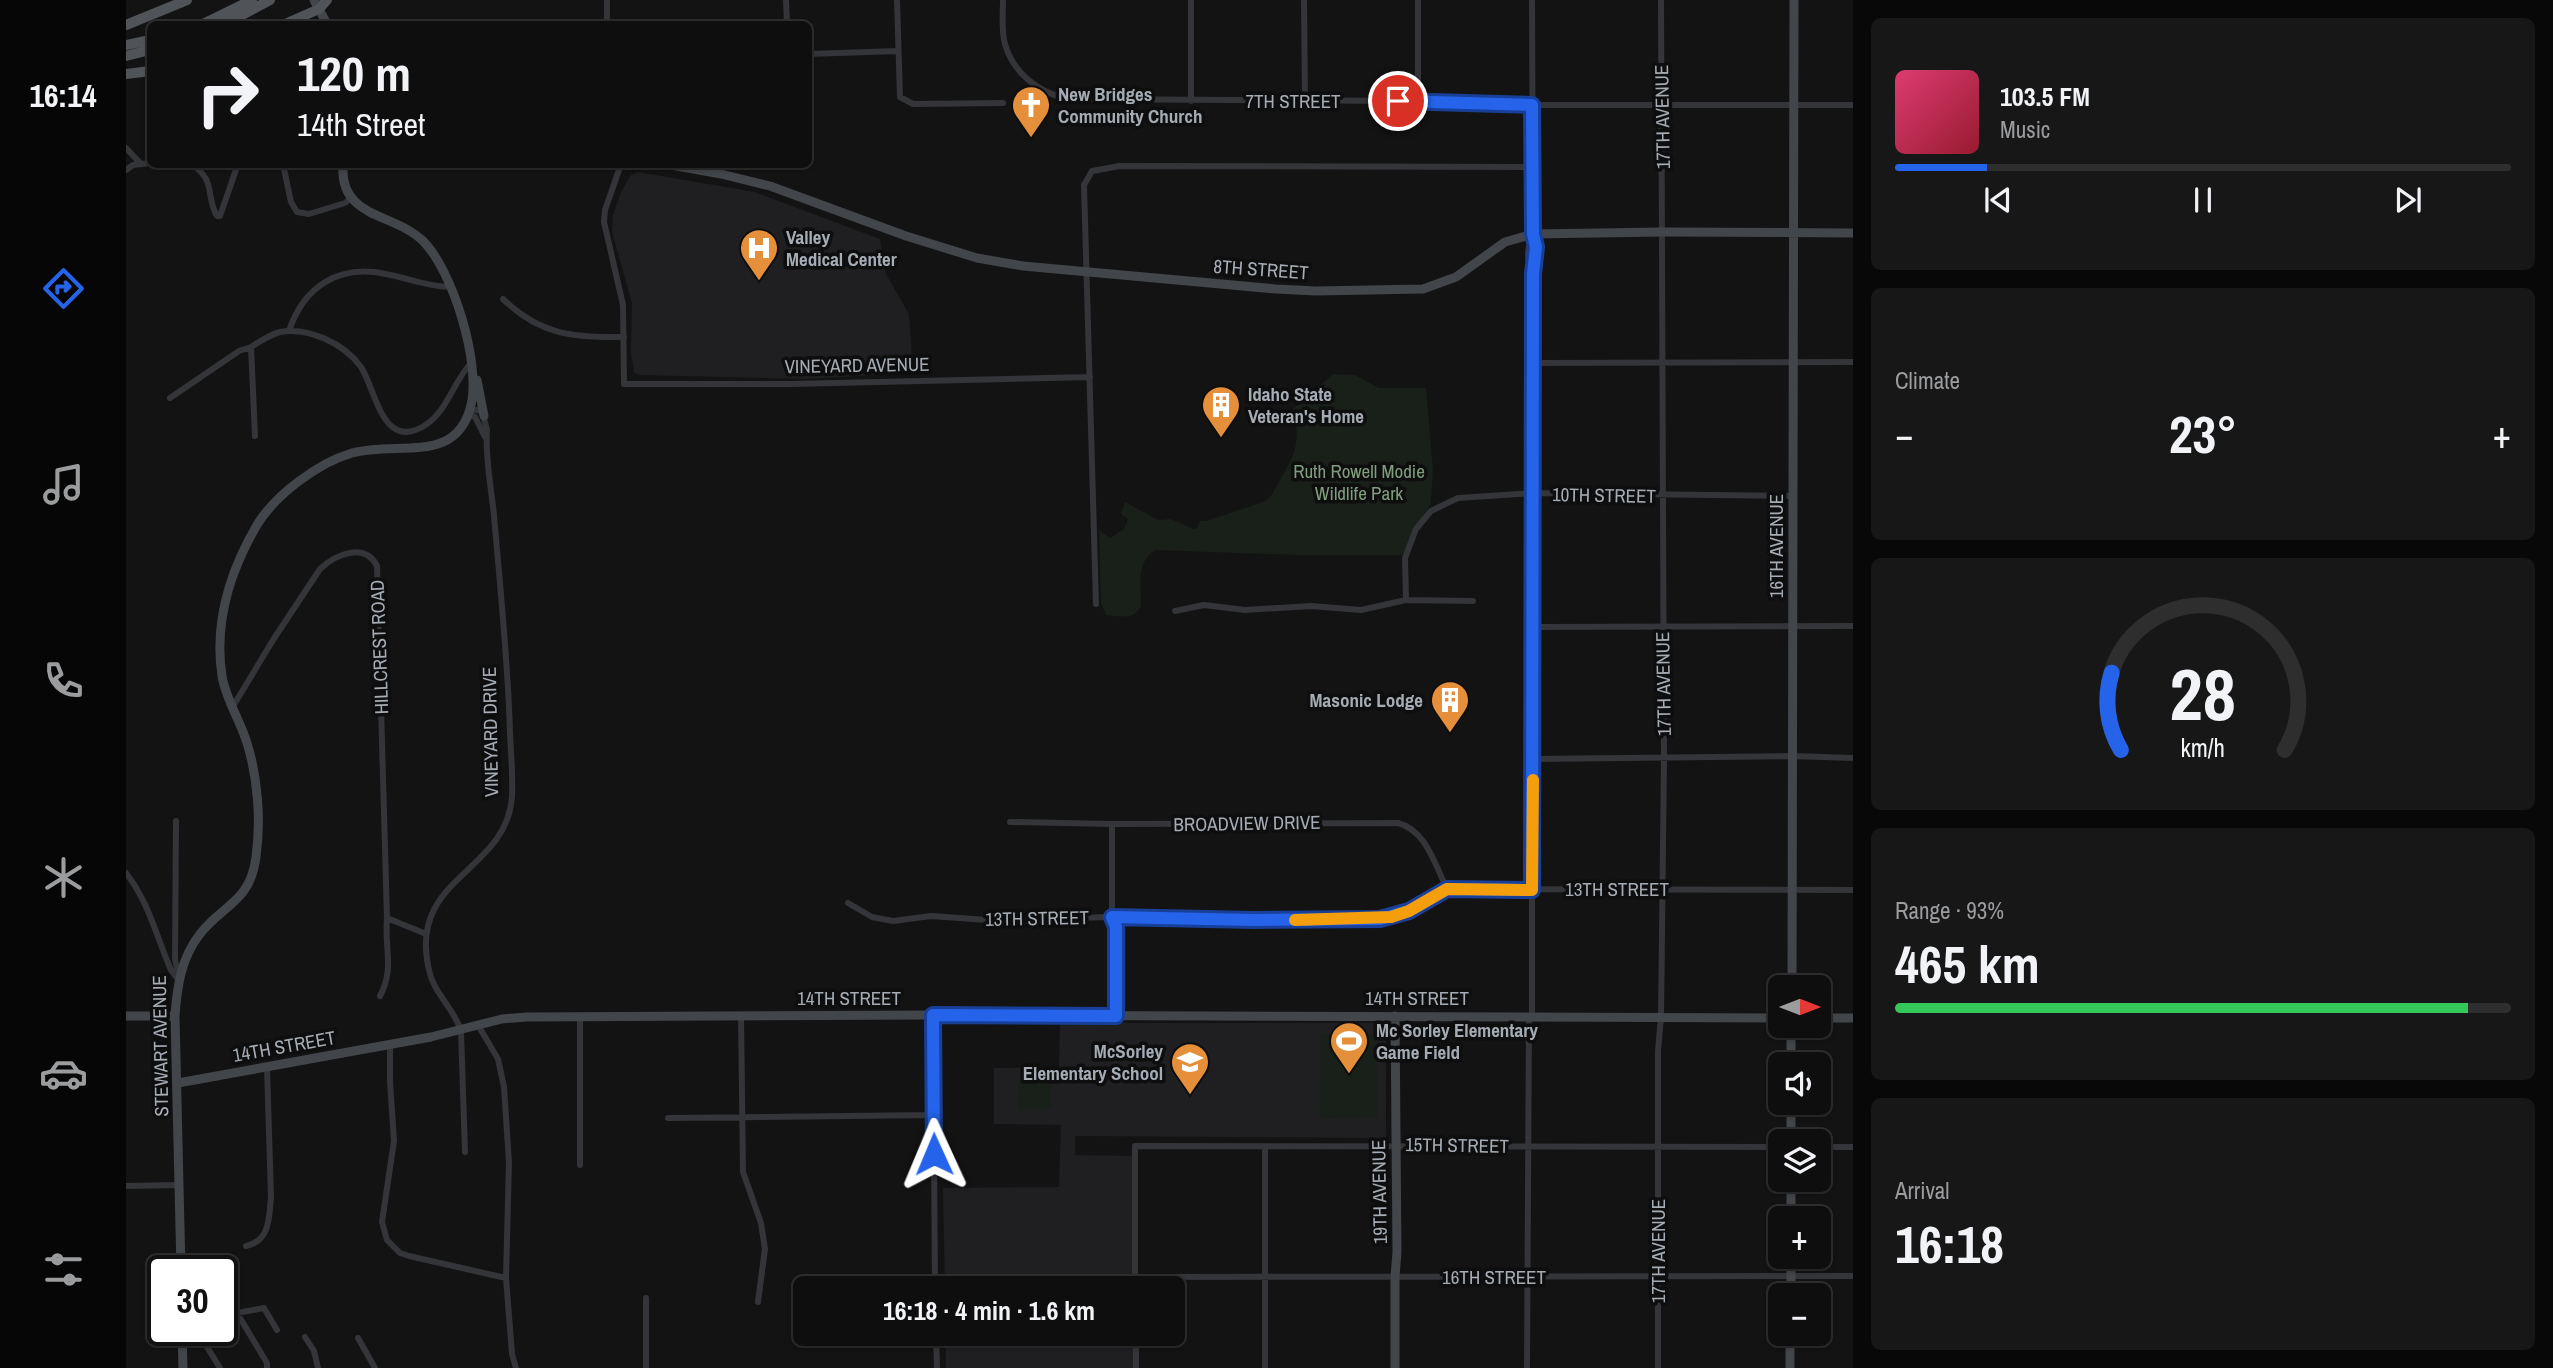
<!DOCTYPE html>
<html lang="en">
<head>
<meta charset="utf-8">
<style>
	:root { --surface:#0e0e0f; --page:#171718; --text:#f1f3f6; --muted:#9b9c9e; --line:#2e2e2f; --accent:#2563eb }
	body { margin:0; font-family:"Archivo Narrow",sans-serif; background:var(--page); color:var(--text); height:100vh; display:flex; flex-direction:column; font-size:26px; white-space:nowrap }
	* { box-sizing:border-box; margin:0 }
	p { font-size:23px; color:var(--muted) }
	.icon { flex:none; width:38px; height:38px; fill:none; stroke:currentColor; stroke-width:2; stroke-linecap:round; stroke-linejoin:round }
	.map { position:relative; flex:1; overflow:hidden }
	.side { display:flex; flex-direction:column; gap:18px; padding:18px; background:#080808; width:700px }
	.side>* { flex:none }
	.top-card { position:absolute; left:21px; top:21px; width:665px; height:147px; border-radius:10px; box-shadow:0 2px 5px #0004,0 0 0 2px var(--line); background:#0e0e0f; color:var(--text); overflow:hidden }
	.needle { width:46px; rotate:90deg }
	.fabs { position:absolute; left:1642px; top:975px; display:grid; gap:14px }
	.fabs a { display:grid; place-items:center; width:63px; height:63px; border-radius:10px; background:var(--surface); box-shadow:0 2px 5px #0004,0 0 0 2px var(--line); font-size:35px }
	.speed { position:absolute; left:21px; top:1255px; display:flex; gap:14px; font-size:35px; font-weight:700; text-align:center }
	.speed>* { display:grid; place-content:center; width:91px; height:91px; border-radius:50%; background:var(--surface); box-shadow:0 2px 5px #0004,0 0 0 2px var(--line); line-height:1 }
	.speed .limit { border:4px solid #111; border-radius:10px; background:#fff; color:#111 }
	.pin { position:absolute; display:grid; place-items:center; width:60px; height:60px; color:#fff; margin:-30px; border:4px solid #fff; border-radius:50%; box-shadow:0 2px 7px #0007 }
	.me { position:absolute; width:77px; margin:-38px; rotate:359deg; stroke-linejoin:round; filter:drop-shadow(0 0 5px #0008) }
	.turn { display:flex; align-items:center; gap:24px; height:147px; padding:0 35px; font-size:32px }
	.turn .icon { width:91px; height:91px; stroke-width:2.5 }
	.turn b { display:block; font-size:49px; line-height:60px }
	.big { font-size:52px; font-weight:700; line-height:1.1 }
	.side .card { flex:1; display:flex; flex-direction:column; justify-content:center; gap:10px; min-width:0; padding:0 24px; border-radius:10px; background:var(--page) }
	.side .dial { align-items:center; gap:0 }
	.dial svg { height:182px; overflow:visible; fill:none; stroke:var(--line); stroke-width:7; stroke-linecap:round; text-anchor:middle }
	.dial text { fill:var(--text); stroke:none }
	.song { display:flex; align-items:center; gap:21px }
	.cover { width:84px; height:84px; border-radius:10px; background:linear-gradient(135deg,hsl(340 70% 55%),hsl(350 70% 35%)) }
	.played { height:7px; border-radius:4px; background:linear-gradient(90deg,var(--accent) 15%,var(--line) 15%) }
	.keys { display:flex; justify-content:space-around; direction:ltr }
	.heat { display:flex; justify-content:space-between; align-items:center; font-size:38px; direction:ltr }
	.charge { height:10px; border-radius:5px; background:linear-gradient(90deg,#34c759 93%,var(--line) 0) }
	.trip { position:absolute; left:667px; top:1276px; width:392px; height:70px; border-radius:10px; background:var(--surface); box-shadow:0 2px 5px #0004,0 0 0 2px var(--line); font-weight:700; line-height:70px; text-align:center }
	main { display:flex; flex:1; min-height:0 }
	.dock { display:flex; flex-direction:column; width:126px; justify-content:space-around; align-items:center; background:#060606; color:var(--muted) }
	.dock .icon { width:49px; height:49px }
	.dock .on { color:var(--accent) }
	.dock b { font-size:32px; color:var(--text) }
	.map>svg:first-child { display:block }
	.built { fill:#1f1f21 }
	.green { fill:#191f19 }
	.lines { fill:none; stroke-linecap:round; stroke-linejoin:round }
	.street { stroke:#343539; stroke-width:6 }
	.secondary { stroke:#424549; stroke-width:9 }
	.primary { stroke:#505358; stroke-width:10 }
	.route-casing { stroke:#184099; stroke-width:18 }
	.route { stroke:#2563eb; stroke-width:12 }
	.slow { stroke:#f59e0b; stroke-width:12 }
	.labels { text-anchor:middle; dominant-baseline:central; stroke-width:7; stroke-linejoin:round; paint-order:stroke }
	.poi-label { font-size:19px; font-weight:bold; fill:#a5acb4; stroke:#0e0e0f; text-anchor:start }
	.street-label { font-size:19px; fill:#a5acb4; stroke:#0e0e0f }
	.park-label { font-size:19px; fill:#809e7d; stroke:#0e0e0f }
</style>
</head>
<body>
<main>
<nav class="dock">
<b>16:14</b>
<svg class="icon on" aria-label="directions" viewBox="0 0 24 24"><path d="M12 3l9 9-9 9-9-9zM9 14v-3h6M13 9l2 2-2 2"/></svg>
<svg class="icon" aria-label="music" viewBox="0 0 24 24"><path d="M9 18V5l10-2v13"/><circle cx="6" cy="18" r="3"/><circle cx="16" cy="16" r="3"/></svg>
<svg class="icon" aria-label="phone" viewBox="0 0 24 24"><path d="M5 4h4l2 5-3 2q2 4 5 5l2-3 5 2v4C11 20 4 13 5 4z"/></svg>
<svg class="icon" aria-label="climate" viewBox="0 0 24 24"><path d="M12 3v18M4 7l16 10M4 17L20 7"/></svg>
<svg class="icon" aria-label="car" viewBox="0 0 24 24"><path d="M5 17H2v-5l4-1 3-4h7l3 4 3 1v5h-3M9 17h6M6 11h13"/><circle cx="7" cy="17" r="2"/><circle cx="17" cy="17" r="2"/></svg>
<svg class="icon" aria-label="filters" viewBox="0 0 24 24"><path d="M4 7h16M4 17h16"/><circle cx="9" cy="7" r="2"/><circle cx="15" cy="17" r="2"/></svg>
</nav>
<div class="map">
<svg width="1727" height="1368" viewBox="0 0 1727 1368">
	<rect width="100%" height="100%" fill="#131314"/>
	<path class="built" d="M512 172 629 192 754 239 760 274 783 314 787 373 680 379 513 375 508 372 505 353 506 303 486 232 487 215 495 192 505 175Z
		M934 1023H1260V1138L949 1136V1155L1009 1156V1288H819L817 1188 933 1187 935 1125 868 1124V1068L933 1067Z
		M820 1334H1010V1368H820Z"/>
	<path class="green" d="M1207 374 1229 375 1253 388H1300L1307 470 1305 503 1276 555H1170L1030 550C1010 560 1015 586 1015 606 1007 621 995 616 980 615L975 603 973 530 984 538 998 529 1002 519 995 514 999 502 1032 520 1045 519 1068 529 1071 528 1074 521H1080L1140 501 1146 495C1163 461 1178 449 1167 409Z
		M1195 1034H1252L1251 1117 1194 1118Z
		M925 1081V1109H892L893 1082Z"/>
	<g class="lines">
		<path class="street" d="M481 0V24
			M660 0 661 24
			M771 0 774 97 787 104 877 103
			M877 0C877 14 875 30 879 44 887 73 913 93 942 99L1292 101 1406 105H1727
			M1178 0 1179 101
			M1292 0V101
			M377 22V24
			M682 54 772 51
			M1065 101V0
			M0 148 15 164
			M64 164C91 179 79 196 91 216H94L112 164
			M157 164 165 202 171 212 183 214 219 203 224 199
			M495 164 479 210 478 222 497 305 498 384H665L964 377
			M0 170 7 165 24 163
			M1406 272C1400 257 1401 249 1407 234
			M377 299C414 335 448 338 498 337
			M163 331C178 286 213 264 260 274 282 278 302 287 325 287
			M1406 363 1727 362
			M44 398 113 351 125 347
			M343 414 349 417 359 437
			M129 436 125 347C134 341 143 335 154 332 182 327 218 343 235 367 250 390 256 451 298 426 323 410 327 381 346 362
			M1280 600 1279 558 1290 529 1305 511 1332 498 1406 493 1667 496
			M970 604 958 185 966 171 994 166 1406 167
			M1049 611 1078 605 1119 610 1185 606 1235 610 1280 600 1347 601
			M1407 627 1727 626
			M106 708 147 640 194 569C210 554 239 542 251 566L261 918 300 934
			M1407 759 1666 756 1727 758
			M50 821 49 959 53 979
			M884 822 986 824 1272 823C1300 830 1309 865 1321 889
			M986 824V917L990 927V1016
			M0 873C23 902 30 936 45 970L51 978
			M722 903 746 917 767 921 805 916 861 920 986 917 1237 919 1272 915 1321 889 1727 890
			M254 996C269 968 258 948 261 918
			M807 1015 809 1288
			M454 1016V1165
			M615 1016 617 1172 635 1223 639 1249 632 1302
			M1406 1016V363L1407 274 1410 247 1407 221 1406 0
			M352 1025 372 1059 378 1087 383 1162 380 1278 386 1354 390 1368
			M264 1045V1081L268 1141 256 1222 261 1240 274 1253 283 1256 380 1278
			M542 1118 808 1115
			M1692 1147H1727
			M339 1152 335 1031C328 1008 308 994 303 970 281 876 380 874 386 797 387 776 385 754 384 733 382 660 374 587 368 515 365 487 359 457 361 430L356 411 344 409
			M0 1186 54 1185
			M120 1246C144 1241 143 1218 145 1197L141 1067
			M1009 1277 1727 1276
			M1009 1288V1146L1654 1147
			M520 1298V1368
			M72 1332 94 1368
			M810 1334 811 1368
			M179 1337 188 1351 192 1368
			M232 1338 249 1368
			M141 1368V1363L111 1313 138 1308 151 1330
			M1010 1368V1334
			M1139 1368V1147
			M1401 1368 1403 1016
			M1532 1368V1051L1535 1017 1538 759 1535 0"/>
		<path class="secondary" d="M188 0 201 24
			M540 164 595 174 644 186 780 236 851 258 897 266 1150 289 1190 291 1297 289 1330 277 1379 242 1407 234 1536 232 1727 233
			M351 380 358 416
			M1666 987 1668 0
			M0 1016H49
			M1692 1018H1727
			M1665 1064V1026
			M52 1083 305 1037 376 1019 401 1017 807 1015 1654 1018
			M1665 1141V1102
			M1665 1218V1180
			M55 1270 49 1016C51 987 55 958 74 934 97 904 124 903 130 857 135 821 132 778 121 743 114 720 100 700 96 676 88 623 104 571 131 525 149 495 192 463 226 453 271 440 331 466 345 405 355 363 327 271 297 241 267 212 213 219 217 164
			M1665 1295V1256
			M56 1330 57 1368
			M1269 1368V1277L1271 1252 1269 1016
			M1664 1368V1334"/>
		<path class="primary" d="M77 24 126 0
			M99 24 144 0
			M159 24 193 9 201 0
			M0 25 61 0
			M0 45 24 40
			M0 56 24 50
			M0 74 24 71"/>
	</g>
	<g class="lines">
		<defs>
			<path id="route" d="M808 1154 807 1015 990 1016V927L986 917 1128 920 1254 919 1283 911 1321 889 1406 890 1407 274 1410 247 1407 234 1406 105 1272 101"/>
		</defs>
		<use href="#route" class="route-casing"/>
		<use href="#route" class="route"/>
		<path class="slow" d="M1169 920 1265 917 1283 911 1321 889 1406 890 1407 780"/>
	</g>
	<defs>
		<symbol id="church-pin" viewBox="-11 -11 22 30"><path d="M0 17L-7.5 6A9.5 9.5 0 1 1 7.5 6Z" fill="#e58f3a" stroke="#0e0e0f"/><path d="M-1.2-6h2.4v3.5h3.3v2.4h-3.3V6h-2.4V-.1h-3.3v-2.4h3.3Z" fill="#fff"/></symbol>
		<symbol id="hospital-pin" viewBox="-11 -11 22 30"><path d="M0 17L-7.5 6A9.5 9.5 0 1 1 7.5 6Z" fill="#e58f3a" stroke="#0e0e0f"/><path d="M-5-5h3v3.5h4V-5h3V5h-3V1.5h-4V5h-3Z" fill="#fff"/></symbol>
		<symbol id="building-pin" viewBox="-11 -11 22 30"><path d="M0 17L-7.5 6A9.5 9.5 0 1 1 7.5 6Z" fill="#e58f3a" stroke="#0e0e0f"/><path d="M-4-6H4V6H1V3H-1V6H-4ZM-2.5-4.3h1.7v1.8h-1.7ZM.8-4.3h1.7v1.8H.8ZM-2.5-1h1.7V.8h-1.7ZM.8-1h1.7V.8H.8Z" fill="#fff"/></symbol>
		<symbol id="stadium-pin" viewBox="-11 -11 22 30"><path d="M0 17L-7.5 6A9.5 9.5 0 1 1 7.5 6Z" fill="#e58f3a" stroke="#0e0e0f"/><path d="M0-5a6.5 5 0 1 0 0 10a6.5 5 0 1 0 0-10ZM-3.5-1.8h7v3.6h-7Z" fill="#fff"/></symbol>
		<symbol id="school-pin" viewBox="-11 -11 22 30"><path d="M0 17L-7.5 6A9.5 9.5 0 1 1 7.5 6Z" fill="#e58f3a" stroke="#0e0e0f"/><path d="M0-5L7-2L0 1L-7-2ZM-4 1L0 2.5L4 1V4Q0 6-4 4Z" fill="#fff"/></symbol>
	</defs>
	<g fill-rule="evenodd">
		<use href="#church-pin" x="883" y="83" width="44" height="60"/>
		<use href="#hospital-pin" x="611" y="226" width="44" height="60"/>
		<use href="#building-pin" x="1073" y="383" width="44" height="60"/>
		<use href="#building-pin" x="1302" y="678" width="44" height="60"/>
		<use href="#stadium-pin" x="1201" y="1019" width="44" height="60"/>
		<use href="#school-pin" x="1042" y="1040" width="44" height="60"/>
	</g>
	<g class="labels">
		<g class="poi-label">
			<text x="932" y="94">New Bridges<tspan x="932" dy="22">Community Church</tspan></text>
			<text x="660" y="237">Valley<tspan x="660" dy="22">Medical Center</tspan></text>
			<text x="1122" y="394">Idaho State<tspan x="1122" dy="22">Veteran's Home</tspan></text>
			<text x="1297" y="700" text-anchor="end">Masonic Lodge</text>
			<text x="1250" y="1030">Mc Sorley Elementary<tspan x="1250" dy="22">Game Field</tspan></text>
			<text x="1037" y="1051" text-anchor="end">McSorley<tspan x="1037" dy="22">Elementary School</tspan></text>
		</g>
		<g class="street-label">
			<text x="1167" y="101">7TH STREET</text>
			<text transform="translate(1536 117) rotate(-91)">17TH AVENUE</text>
			<text transform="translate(1135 269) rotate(4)">8TH STREET</text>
			<text transform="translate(731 365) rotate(-1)">VINEYARD AVENUE</text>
			<text transform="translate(1478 495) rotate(1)">10TH STREET</text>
			<text transform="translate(1650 546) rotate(-90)">16TH AVENUE</text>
			<text transform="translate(253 647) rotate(-92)">HILLCREST ROAD</text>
			<text transform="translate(1537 684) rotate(-91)">17TH AVENUE</text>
			<text transform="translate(364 732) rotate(-91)">VINEYARD DRIVE</text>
			<text transform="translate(1121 823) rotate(-1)">BROADVIEW DRIVE</text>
			<text x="1491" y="889">13TH STREET</text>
			<text transform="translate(911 918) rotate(-1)">13TH STREET</text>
			<text x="723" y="998">14TH STREET</text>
			<text x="1291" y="998">14TH STREET</text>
			<text transform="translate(34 1046) rotate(-91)">STEWART AVENUE</text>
			<text transform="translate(158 1046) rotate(-10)">14TH STREET</text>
			<text transform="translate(1331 1145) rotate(1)">15TH STREET</text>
			<text transform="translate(1253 1192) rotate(-91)">19TH AVENUE</text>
			<text transform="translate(1532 1251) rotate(-90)">17TH AVENUE</text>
			<text x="1368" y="1277">16TH STREET</text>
		</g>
		<g class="park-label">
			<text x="1233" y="471">Ruth Rowell Modie<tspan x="1233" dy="22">Wildlife Park</tspan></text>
		</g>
	</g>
</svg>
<div class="fabs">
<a><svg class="needle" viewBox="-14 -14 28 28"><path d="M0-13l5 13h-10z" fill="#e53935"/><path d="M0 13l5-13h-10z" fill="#9b9c9e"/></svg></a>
<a><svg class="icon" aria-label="sound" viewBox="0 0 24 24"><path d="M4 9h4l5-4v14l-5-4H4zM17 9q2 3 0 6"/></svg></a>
<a><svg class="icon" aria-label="layers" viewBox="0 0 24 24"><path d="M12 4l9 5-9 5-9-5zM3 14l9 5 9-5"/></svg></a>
<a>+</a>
<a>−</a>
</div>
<div class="speed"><div class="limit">30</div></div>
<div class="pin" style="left:1272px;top:101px;background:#d93025"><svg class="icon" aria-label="arrive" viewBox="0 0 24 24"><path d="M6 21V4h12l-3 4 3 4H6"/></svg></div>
<svg class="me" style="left:808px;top:1154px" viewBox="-20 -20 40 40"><path d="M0-17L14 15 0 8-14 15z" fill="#2563eb" stroke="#fff" stroke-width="4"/></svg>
<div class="trip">16:18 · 4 min · 1.6 km</div>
<div class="top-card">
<div class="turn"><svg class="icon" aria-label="right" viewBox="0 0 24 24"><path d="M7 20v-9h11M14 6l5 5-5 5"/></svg><div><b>120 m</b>14th Street</div></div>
</div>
</div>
<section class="side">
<div class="card">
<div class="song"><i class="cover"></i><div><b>103.5 FM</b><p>Music</p></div></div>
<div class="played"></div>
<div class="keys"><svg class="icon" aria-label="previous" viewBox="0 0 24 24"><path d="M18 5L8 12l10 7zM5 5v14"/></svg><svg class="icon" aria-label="pause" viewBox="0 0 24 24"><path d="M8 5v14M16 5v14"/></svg><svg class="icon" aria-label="next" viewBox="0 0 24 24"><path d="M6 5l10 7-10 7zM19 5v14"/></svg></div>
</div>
<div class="card"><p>Climate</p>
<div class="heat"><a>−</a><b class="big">23°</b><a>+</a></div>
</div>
<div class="card dial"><svg viewBox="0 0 100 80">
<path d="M14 69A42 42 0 1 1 86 69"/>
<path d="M14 69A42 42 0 0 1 10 35" stroke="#2563eb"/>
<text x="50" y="56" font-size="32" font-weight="700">28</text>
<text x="50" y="72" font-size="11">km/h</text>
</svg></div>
<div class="card"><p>Range · 93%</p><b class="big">465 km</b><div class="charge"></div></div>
<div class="card"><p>Arrival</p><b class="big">16:18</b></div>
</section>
</main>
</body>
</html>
